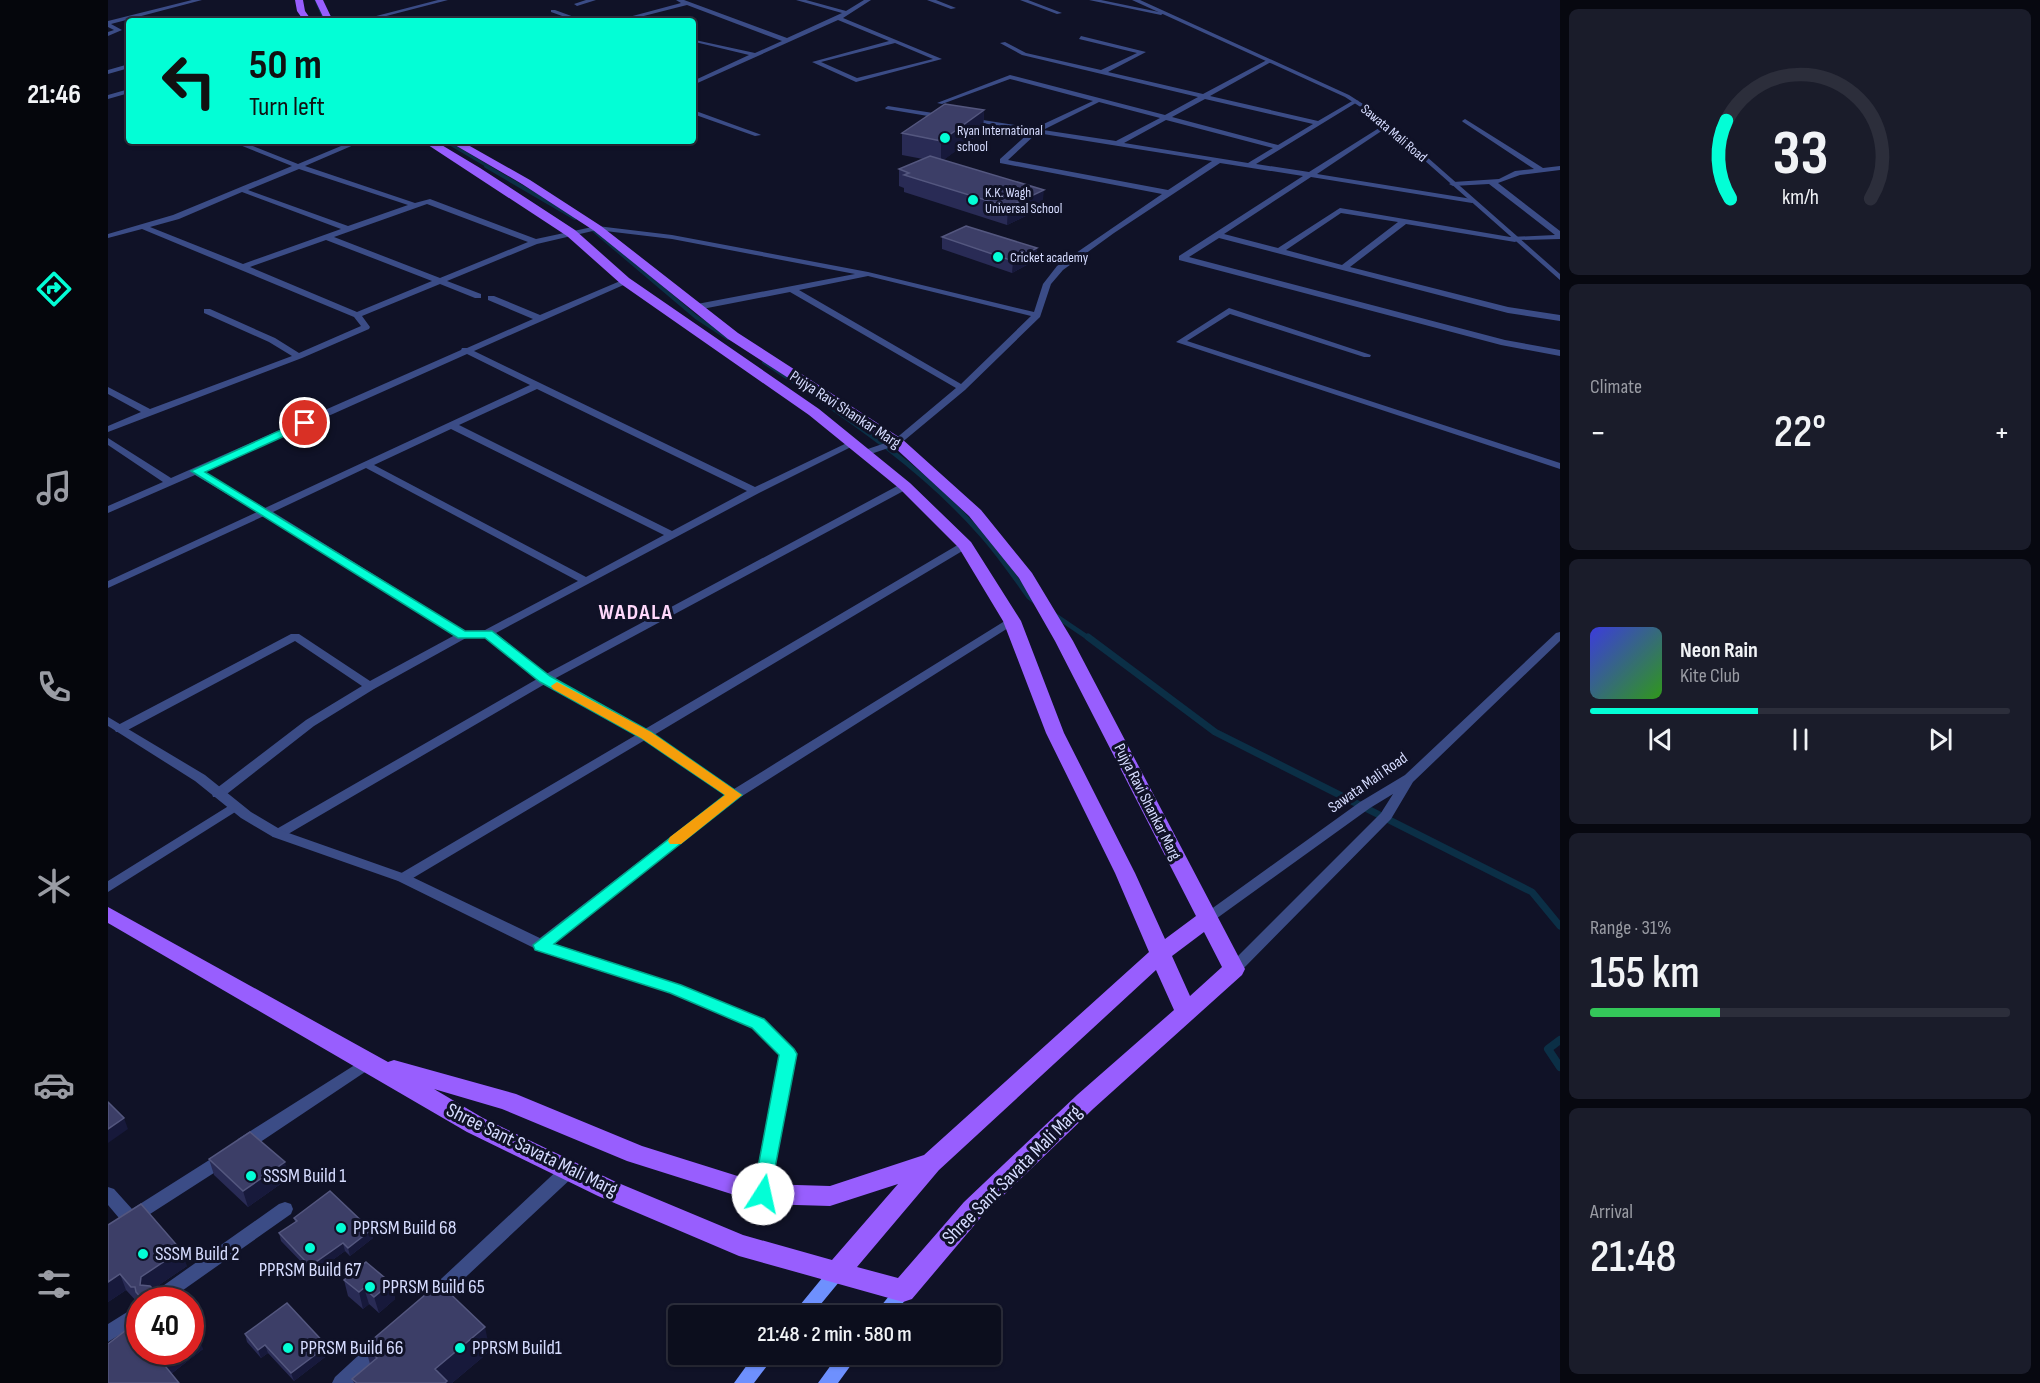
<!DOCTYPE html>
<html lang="en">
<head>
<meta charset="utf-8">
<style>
	:root { --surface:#0c0e1d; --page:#1a1c2a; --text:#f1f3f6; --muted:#9a9ca4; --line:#2c2e3b; --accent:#03fed6 }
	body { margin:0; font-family:"Sofia Sans Condensed",sans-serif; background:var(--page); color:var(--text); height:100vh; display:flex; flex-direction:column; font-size:22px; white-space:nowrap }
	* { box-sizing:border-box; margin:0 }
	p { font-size:20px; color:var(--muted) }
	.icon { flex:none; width:33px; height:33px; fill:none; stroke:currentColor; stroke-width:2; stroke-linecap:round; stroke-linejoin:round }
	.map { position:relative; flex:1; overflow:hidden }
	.sheet { display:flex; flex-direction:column; gap:9px; padding:9px; background:#070810; width:480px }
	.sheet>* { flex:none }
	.top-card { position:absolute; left:18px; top:18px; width:570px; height:126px; border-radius:6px; box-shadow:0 2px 4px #0004,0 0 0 2px var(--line); background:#03fed6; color:#111; overflow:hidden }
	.speed { position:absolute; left:18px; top:1287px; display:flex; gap:12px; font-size:30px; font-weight:700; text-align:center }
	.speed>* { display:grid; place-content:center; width:78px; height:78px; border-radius:50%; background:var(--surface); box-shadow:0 2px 4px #0004,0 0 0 2px var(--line); line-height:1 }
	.speed .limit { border:9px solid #d22; background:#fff; color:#111 }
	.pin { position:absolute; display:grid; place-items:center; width:51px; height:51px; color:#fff; margin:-26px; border:3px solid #fff; border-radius:50%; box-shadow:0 2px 6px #0007 }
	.me { position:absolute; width:66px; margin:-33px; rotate:10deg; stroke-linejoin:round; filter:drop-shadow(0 0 4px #0008) }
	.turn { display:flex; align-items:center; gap:21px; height:126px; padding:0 24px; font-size:27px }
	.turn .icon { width:78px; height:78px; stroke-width:2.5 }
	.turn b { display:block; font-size:42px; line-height:51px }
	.big { font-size:45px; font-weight:600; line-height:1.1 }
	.sheet .widget { flex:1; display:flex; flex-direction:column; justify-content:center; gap:9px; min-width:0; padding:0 21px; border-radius:9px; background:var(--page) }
	.sheet .dial { align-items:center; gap:0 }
	.dial svg { height:156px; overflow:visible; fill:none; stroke:var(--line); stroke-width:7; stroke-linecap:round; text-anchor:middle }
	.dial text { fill:var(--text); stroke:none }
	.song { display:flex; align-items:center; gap:18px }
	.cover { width:72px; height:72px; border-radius:9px; background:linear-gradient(135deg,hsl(240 70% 55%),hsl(110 70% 35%)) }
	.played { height:6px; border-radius:3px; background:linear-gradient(90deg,var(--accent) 40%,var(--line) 40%) }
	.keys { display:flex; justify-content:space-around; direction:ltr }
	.heat { display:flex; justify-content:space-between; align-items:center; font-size:33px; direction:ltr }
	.charge { height:9px; border-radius:4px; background:linear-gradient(90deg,#34c759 31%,var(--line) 0) }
	.trip { position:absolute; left:560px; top:1305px; width:333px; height:60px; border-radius:6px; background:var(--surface); box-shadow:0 2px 4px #0004,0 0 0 2px var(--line); font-weight:600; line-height:60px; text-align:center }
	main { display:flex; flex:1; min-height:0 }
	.tabs { display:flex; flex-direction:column; width:108px; justify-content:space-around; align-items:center; background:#05060c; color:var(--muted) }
	.tabs .icon { width:42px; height:42px }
	.tabs .active { color:var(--accent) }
	.tabs b { font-size:27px; color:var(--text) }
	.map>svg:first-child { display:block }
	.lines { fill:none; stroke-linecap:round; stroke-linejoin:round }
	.stream-far4 { stroke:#0b2f46; stroke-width:3 }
	.stream-far3 { stroke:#0b2f46; stroke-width:4 }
	.stream-far2 { stroke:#0b2f46; stroke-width:5 }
	.stream-far1 { stroke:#0b2f46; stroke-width:7 }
	.stream { stroke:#0b2f46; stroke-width:8 }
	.minor { fill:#3b4c86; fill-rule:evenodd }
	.tertiary { fill:#3b4c86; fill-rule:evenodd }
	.secondary { fill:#6e90fe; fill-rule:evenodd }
	.primary { fill:#985efe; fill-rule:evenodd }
	.wall { fill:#292b55 }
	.shaded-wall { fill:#17193b }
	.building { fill:#3c3e67; stroke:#54577f; stroke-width:1.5 }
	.route { fill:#03fed6; stroke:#02a58b; stroke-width:1.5 }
	.slow { fill:#f59e0b }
	.poi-dot { fill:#03fed6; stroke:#101227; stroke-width:2 }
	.labels { text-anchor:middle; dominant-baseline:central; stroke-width:6; stroke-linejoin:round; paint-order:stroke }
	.far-poi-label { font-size:14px; fill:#d6dcff; stroke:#101227; text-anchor:start }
	.far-street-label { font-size:14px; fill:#d6dcff; stroke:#101227 }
	.street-label { font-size:16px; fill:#d6dcff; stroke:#101227 }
	.near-street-label { font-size:20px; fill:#d6dcff; stroke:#101227 }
	.near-poi-label { font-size:20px; fill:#d6dcff; stroke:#101227; text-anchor:start }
	.district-label { font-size:22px; font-weight:bold; letter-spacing:1.5px; fill:#ffd8fb; stroke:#101227 }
</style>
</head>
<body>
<main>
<nav class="tabs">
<b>21:46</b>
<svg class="icon active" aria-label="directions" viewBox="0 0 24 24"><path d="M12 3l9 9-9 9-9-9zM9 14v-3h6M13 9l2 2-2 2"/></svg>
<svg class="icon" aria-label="music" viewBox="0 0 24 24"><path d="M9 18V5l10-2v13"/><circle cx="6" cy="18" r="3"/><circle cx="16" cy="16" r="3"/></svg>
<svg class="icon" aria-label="phone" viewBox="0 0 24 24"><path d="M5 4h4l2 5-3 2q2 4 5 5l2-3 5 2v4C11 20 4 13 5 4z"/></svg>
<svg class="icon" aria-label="climate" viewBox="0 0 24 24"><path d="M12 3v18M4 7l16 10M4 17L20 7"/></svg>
<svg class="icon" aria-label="car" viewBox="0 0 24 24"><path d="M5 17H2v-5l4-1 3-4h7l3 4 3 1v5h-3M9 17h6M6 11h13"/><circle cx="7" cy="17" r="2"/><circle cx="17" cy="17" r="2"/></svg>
<svg class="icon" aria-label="filters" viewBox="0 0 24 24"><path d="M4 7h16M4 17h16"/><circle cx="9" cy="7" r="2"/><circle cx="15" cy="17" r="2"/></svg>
</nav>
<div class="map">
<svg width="1452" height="1383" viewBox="0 0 1452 1383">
	<rect width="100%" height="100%" fill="#101227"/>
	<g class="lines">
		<path class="stream-far4" d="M208 0 217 21
			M337 141 381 167"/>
		<path class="stream-far3" d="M378 166 467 218
			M483 228 588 317 620 338
			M656 362 677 376"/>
		<path class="stream-far2" d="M675 374C746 422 817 470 874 535 891 554 906 576 921 597L929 603
			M945 614 982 639"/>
		<path class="stream-far1" d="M980 637 1107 732 1424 892 1452 926"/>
		<path class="stream" d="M1452 1040 1440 1049 1452 1067"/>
		<path class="minor" d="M84 0H94L3 24 14 30 0 36V32L6 30 0 27V21Z
			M330 0H340L259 21H249Z
			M478 0H488L469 6 466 4Z
			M568 0H576L679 38 734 13 688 0H698L738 11 756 0H763L735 18 834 59 748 82 704 62 781 41 730 20 585 85V81L641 55 587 42V40L647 53 674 41 579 5 516 21H506L573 3ZM787 43 825 59 749 78 713 62Z
			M819 0H828L848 8 843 9Z
			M912 0H920L954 13 949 14Z
			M981 0H993L1056 13 1053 15Z
			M443 10H447L477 21H468L443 12Z
			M973 36 1038 52 1000 72 1095 94 1159 60H1163V62L1102 96 1210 121 1246 100 1251 101 1148 164 1201 172 1279 123 1281 124V126L1209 174 1364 199 1368 201 1364 203 1203 177 1116 234 1170 248 1232 208 1402 237 1447 235 1381 184 1345 186 1341 184 1345 182 1391 179 1407 171 1426 169 1355 122 1354 121 1357 119 1435 168 1452 166V170L1412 175 1390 183 1452 231V239L1411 240 1407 242 1298 224 1242 267 1400 307 1452 315V321L1400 313 1111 238 1081 257 1397 340 1452 350V356L1393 345 1071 260V256L1195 176 1112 163 1006 233 955 270 943 284 932 317 857 390 792 444 757 456 752 453 754 451 786 440 848 388 682 292 589 310 585 307 589 304 747 274 564 239 489 230 429 244 339 281 373 294V298H367L332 284 254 316 262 327 261 329 194 358 0 432V426L33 412 0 394V387L42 409 184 356 161 342 96 313V309H102L167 338 191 353 253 326 246 317 34 229 0 238V234L65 215 184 166 122 141H132L190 164 245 141H255L197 166 307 203 322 199 428 239 489 226 564 235 760 272 926 312 935 284 949 266 1054 194 892 163V159L922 132 859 120 862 118 927 128 985 101 902 79 834 104 829 103 902 75 1057 115 1090 97 914 55 892 43 897 42 918 53 993 70 1029 53 971 39ZM1097 99 1205 124 1170 145 1064 117ZM991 102 1052 118 1008 141 935 130ZM1058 120 1165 148 1140 163 1016 143ZM929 133 1104 161 1060 190 900 160ZM191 169 300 205 240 226 140 190ZM134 192 233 229 135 264 42 227 71 219ZM319 204 420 242 332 278 226 237ZM1233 213 1290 222 1234 265 1178 250ZM218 240 324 281 249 312 142 267ZM760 276 923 316 853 384 691 290Z
			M21 64V68L0 74V70Z
			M21 89V93L0 99V95Z
			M780 106 838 115 841 117 838 119 778 109 777 108Z
			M585 110 651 134 653 135 647 136 585 114Z
			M517 279H520V283L366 351 647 487 743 441 746 440 751 443 651 493 388 633 438 674 793 484H801V488L446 679 537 729 853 543H861L862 545 861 547 546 735 626 789 900 619H908L910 621 908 623 631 798 438 949H428L426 945 428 941 617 795 537 740 300 881H290L288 878 290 875 528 735 437 684 175 837H165L163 834 165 831 429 679 377 637 358 638 266 689 206 726 115 797H105L104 794 105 791 198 720 254 686 187 641 16 732H8L6 729 8 726 183 634H191L262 681 347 635 156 516 0 588V581L149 512 87 475 0 513V506L55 482 0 445V438L63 478 353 350 354 348H359L425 319 380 300V296H386L432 315ZM359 354 422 385 157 508 95 472ZM429 389 639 491 564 531 351 425ZM343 429 556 535 478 577 266 465ZM258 468 470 581 377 630 357 631 165 512Z
			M1121 308 1263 355 1262 357H1256L1122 314 1079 341 1452 463V469L1068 342Z
			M127 802 134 806 132 809 0 892V881Z
			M261 1056 266 1058 269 1062 266 1066 142 1149 136 1150 130 1149 128 1144 130 1139Z
			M117 1150 123 1152 125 1157 123 1162 0 1241V1225L11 1218 0 1205V1187L6 1189 24 1209Z
			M461 1163 467 1165 469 1170 467 1175 330 1303 324 1306 318 1303 315 1298 318 1293 455 1165Z
			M177 1202 183 1204 185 1209 183 1214 61 1300H40L42 1295 171 1204Z
			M32 1304V1322L0 1342V1324Z
			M272 1339 278 1341 281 1347 278 1353 246 1383H224L227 1377 266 1341Z"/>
		<path class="tertiary" d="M1024 0H1032L1241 95 1269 113 1452 274V280L1265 115 1237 97Z
			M1452 632V641L1305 782 1283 819 1131 973 1126 974 1121 973 1119 969 1121 965 1273 813 1285 794 1262 808 1105 921H1095L1093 918 1095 915 1252 802 1297 775 1448 633Z
			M0 717 97 775 143 812 175 831 300 875 438 941 573 985 655 1019 688 1054 661 1199 655 1201 649 1199 647 1194 672 1056 645 1027 563 993 428 949 290 881 165 837 133 818 87 781 0 726Z"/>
		<path class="secondary" d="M730 1264 736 1266 739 1271 736 1276 703 1316H683L724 1266Z
			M795 1283 801 1286 804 1291 785 1316H765L789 1286Z
			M647 1354H668L646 1383H626Z
			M731 1354H751L730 1383H710Z"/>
		<path class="primary" d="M187 0H195L197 11 204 21H196L189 11Z
			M207 0H215L225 21H217Z
			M314 141H327L372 168 467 230 521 278 711 409 802 483 863 542 913 621 956 733 1027 873 1057 939 1088 916 947 641 911 578 861 516 784 445 620 339 485 230 414 184 340 141H353L422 180 493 226 630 333 794 439 873 510 924 573 965 641 1137 969 1134 975 985 1109 874 1216 804 1299 795 1302 631 1256 490 1196 359 1132 0 923V907L280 1062 286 1060 408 1094 534 1146 655 1184 722 1186 816 1155 1041 952 1007 873 938 733 895 621 851 548 792 489 701 415 513 284 459 236ZM1096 932 1114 967 1082 996 1064 956ZM1048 970 1066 1010 969 1095 856 1202 790 1278 749 1267 831 1170ZM326 1089 394 1109 519 1161 655 1204 722 1206 790 1184 724 1260 635 1235 508 1182 375 1118Z"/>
	</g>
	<path class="wall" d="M876 110 875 131 835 160 934 208 899 225 796 192V188L791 186V169L815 159 794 155V133Z
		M834 237 929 248 928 260 904 273 834 249Z
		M101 1159 181 1178 140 1207 106 1175Z
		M186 1218 263 1230 265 1238 242 1256 237 1251 205 1274 173 1241 171 1233 187 1222Z
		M0 1225 79 1266 45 1289 56 1300H32V1303H30L18 1290 0 1302Z
		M236 1280 283 1283 287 1299 271 1313 261 1304 255 1309 240 1296Z
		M21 1312 95 1349 63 1374 0 1383 26 1324Z
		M137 1334 219 1346 221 1354 186 1381 160 1353 153 1358 139 1342Z
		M257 1346 382 1351 344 1383H246L244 1379 262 1364Z"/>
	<path class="shaded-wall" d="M876 110 875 131 833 162V141Z
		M936 190 934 208 899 225 900 207Z
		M929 248 928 260 904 273 905 261Z
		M16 1118 20 1129 0 1143V1129Z
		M177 1162 181 1178 140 1207 135 1191Z
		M263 1230 265 1238 242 1256 240 1248Z
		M235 1243 237 1251 205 1274 202 1266Z
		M73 1250 79 1266 39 1293 32 1285 33 1277Z
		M12 1274 18 1290 0 1302V1282Z
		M283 1283 287 1299 271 1313 266 1297Z
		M256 1288 261 1304 255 1309 251 1292Z
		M377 1327 382 1351 344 1383H330L327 1369Z
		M89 1333 95 1349 59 1377 53 1361 65 1352H82V1338Z
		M157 1345 160 1353 153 1358 150 1350Z
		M219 1346 221 1354 186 1381 183 1373Z"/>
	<path class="building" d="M837 104 876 110 833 141 794 133Z
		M822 156 936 190 900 207 796 175 801 173 791 169Z
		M858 226 929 248 905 261 834 237Z
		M0 1102 16 1118 0 1129Z
		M142 1132 177 1162 135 1191 101 1159Z
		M222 1191 263 1230 240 1248 235 1243 202 1266 171 1233 189 1221 186 1218Z
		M33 1204 73 1250 33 1277 32 1285 42 1286 56 1300H35L28 1292 27 1287H23L12 1274 0 1282V1225Z
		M258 1262 283 1283 266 1297 256 1288 251 1292 236 1280Z
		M331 1283 377 1327 327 1369 339 1381 337 1383H249L244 1379 269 1358 257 1346Z
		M179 1303 219 1346 183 1373 157 1345 150 1350 137 1334Z
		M32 1304V1352H65L53 1361 71 1383H0V1344L30 1321 21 1312Z
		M82 1327 89 1333 82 1338Z"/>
	<path class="route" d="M197 419 201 420V425L97 472 357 631H384L442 676 543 732 634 795 446 944 573 985 656 1019 686 1049 689 1054 661 1199 655 1201 648 1199 645 1194 671 1055 644 1028 562 993 427 950 425 945 617 795 533 738 432 682 377 638H350L83 471Z"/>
	<path class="slow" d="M449 682 543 732 634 795 573 844H562L560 841 562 837 617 795 533 738 445 689 443 686Z"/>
	<g class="poi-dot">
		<circle cx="837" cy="138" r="6"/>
		<circle cx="865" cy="200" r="6"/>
		<circle cx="890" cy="257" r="6"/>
		<circle cx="143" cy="1176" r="6"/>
		<circle cx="233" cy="1228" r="6"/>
		<circle cx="202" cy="1248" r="6"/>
		<circle cx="35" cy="1254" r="6"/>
		<circle cx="262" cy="1287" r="6"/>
		<circle cx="180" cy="1348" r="6"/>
		<circle cx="352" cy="1348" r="6"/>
	</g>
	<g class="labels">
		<g class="far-poi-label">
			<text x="849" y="130">Ryan International<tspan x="849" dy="16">school</tspan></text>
			<text x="877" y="192">K.K. Wagh<tspan x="877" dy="16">Universal School</tspan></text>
			<text x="902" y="257">Cricket academy</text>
		</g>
		<g class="far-street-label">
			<text transform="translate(1286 133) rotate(40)">Sawata Mali Road</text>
		</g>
		<g class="street-label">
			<text transform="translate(737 410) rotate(33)">Pujya Ravi Shankar Marg</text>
			<text transform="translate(1260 783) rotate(-35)">Sawata Mali Road</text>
			<text transform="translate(1039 802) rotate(63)">Pujya Ravi Shankar Marg</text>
		</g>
		<g class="near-street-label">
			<text transform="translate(424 1150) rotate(26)">Shree Sant Savata Mali Marg</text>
			<text transform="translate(904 1175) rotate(-45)">Shree Sant Savata Mali Marg</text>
		</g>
		<g class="near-poi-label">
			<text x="155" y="1176">SSSM Build 1</text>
			<text x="245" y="1228">PPRSM Build 68</text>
			<text x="47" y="1254">SSSM Build 2</text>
			<text x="202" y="1270" text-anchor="middle">PPRSM Build 67</text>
			<text x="274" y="1287">PPRSM Build 65</text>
			<text x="192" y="1348">PPRSM Build 66</text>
			<text x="364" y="1348">PPRSM Build1</text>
		</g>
		<g class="district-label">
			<text x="528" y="612">WADALA</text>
		</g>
	</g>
</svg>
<div class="speed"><div class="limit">40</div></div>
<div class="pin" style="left:197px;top:423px;background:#d93025"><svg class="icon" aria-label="arrive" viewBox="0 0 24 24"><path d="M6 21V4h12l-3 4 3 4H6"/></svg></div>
<svg class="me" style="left:655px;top:1194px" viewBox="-20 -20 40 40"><circle r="19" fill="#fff"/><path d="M0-13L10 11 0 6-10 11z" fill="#03fed6"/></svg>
<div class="trip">21:48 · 2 min · 580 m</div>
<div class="top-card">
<div class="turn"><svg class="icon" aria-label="left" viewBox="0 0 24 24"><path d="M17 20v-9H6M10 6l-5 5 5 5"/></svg><div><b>50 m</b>Turn left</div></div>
</div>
</div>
<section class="sheet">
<div class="widget dial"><svg viewBox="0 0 100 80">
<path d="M14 69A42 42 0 1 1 86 69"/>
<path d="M14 69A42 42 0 0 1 12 29" stroke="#03fed6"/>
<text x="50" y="56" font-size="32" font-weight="700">33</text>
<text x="50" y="72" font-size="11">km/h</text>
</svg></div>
<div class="widget"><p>Climate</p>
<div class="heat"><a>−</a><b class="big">22°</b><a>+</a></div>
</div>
<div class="widget">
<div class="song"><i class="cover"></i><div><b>Neon Rain</b><p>Kite Club</p></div></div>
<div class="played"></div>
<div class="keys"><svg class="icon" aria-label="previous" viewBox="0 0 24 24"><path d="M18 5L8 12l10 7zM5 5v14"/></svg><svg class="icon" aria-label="pause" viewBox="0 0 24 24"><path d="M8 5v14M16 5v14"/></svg><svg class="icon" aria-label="next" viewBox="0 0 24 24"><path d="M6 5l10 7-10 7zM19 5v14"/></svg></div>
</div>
<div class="widget"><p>Range · 31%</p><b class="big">155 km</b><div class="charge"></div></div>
<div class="widget"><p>Arrival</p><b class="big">21:48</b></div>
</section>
</main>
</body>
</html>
